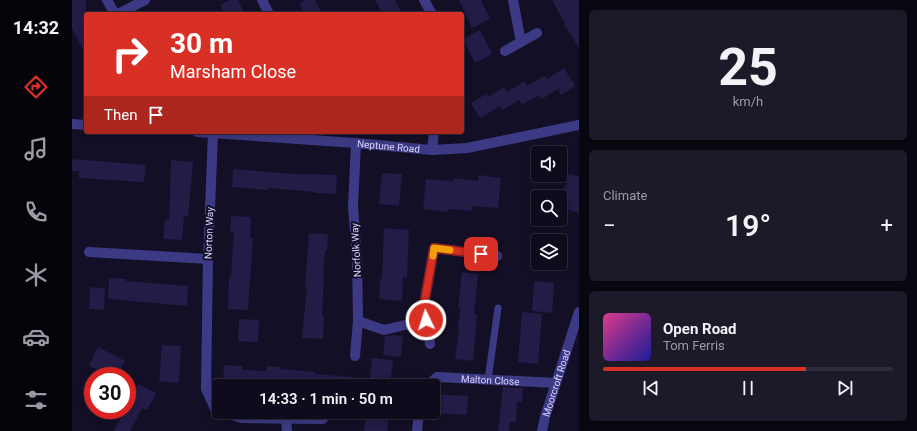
<!DOCTYPE html>
<html lang="en">
<head>
<meta charset="utf-8">
<style>
	:root { --surface:#0e0b1c; --page:#1c1929; --text:#f1f3f6; --muted:#9b9ba3; --line:#2e2b3b; --accent:#d93025 }
	body { margin:0; font-family:Roboto,sans-serif; background:var(--page); color:var(--text); height:100vh; display:flex; flex-direction:column; font-size:15px; white-space:nowrap }
	* { box-sizing:border-box; margin:0 }
	p { font-size:13px; color:var(--muted) }
	.icon { flex:none; width:22px; height:22px; fill:none; stroke:currentColor; stroke-width:2; stroke-linecap:round; stroke-linejoin:round }
	.map { position:relative; flex:1; overflow:hidden }
	.details { display:flex; flex-direction:column; gap:10px; padding:10px; background:#08060f; width:338px }
	.details>* { flex:none }
	.guide { position:absolute; left:12px; top:12px; width:380px; height:122px; border-radius:4px; box-shadow:0 2px 10px #0003,0 0 0 1px var(--line); background:#d93025; color:#fff; overflow:hidden }
	.buttons { position:absolute; left:459px; top:146px; display:grid; gap:8px }
	.buttons a { display:grid; place-items:center; width:36px; height:36px; border-radius:4px; background:var(--surface); box-shadow:0 2px 10px #0003,0 0 0 1px var(--line); font-size:20px }
	.speed { position:absolute; left:12px; top:367px; display:flex; gap:8px; font-size:20px; font-weight:700; text-align:center }
	.speed>* { display:grid; place-content:center; width:52px; height:52px; border-radius:50%; background:var(--surface); box-shadow:0 2px 10px #0003,0 0 0 1px var(--line); line-height:1 }
	.speed .limit { border:6px solid #d22; background:#fff; color:#111 }
	.pin { position:absolute; display:grid; place-items:center; width:34px; height:34px; color:#fff; margin:-17px; border-radius:8px; box-shadow:0 2px 6px #0006 }
	.me { position:absolute; width:44px; margin:-22px; rotate:356deg; stroke-linejoin:round; filter:drop-shadow(0 0 3px #0008) }
	.turn { display:flex; align-items:center; gap:14px; height:84px; padding:0 20px; font-size:18px }
	.turn .icon { width:52px; height:52px; stroke-width:2.5 }
	.turn b { display:block; font-size:28px; line-height:34px }
	.then { display:flex; align-items:center; height:38px; padding:0 20px; background:#0003; gap:8px; font-size:15px }
	.big { font-size:30px; font-weight:600; line-height:1.1 }
	.details .widget { flex:1; display:flex; flex-direction:column; justify-content:center; gap:6px; min-width:0; padding:0 14px; border-radius:6px; background:var(--page) }
	.details .dial { align-items:center; gap:0 }
	.dial b { font-size:52px; line-height:1 }
	.song { display:flex; align-items:center; gap:12px }
	.cover { width:48px; height:48px; border-radius:6px; background:linear-gradient(135deg,hsl(330 70% 55%),hsl(240 70% 35%)) }
	.played { height:4px; border-radius:2px; background:linear-gradient(90deg,var(--accent) 70%,var(--line) 70%) }
	.keys { display:flex; justify-content:space-around; direction:ltr }
	.heat { display:flex; justify-content:space-between; align-items:center; font-size:22px; direction:ltr }
	.trip { position:absolute; left:140px; top:379px; width:228px; height:40px; border-radius:4px; background:var(--surface); box-shadow:0 2px 10px #0003,0 0 0 1px var(--line); font-weight:600; line-height:40px; text-align:center }
	main { display:flex; flex:1; min-height:0 }
	.tab-bar { display:flex; flex-direction:column; width:72px; justify-content:space-around; align-items:center; background:#06040b; color:var(--muted) }
	.tab-bar .icon { width:28px; height:28px }
	.tab-bar .active { color:var(--accent) }
	.tab-bar b { font-size:18px; color:var(--text) }
	.map>svg:first-child { display:block }
	.building { fill:#241b47 }
	.lines { fill:none; stroke-linecap:round; stroke-linejoin:round }
	.service { stroke:#3d3a85; stroke-width:7 }
	.minor { stroke:#3d3a85; stroke-width:10 }
	.route-casing { stroke:#8d1f18; stroke-width:10 }
	.route { stroke:#d93025; stroke-width:7 }
	.slow { stroke:#f59e0b; stroke-width:7 }
	.labels { text-anchor:middle; dominant-baseline:central; stroke-width:4; stroke-linejoin:round; paint-order:stroke }
	.street-label { font-size:10px; fill:#d9d4ff; stroke:#130f26 }
</style>
</head>
<body>
<main>
<nav class="tab-bar">
<b>14:32</b>
<svg class="icon active" aria-label="directions" viewBox="0 0 24 24"><path d="M12 3l9 9-9 9-9-9zM9 14v-3h6M13 9l2 2-2 2"/></svg>
<svg class="icon" aria-label="music" viewBox="0 0 24 24"><path d="M9 18V5l10-2v13"/><circle cx="6" cy="18" r="3"/><circle cx="16" cy="16" r="3"/></svg>
<svg class="icon" aria-label="phone" viewBox="0 0 24 24"><path d="M5 4h4l2 5-3 2q2 4 5 5l2-3 5 2v4C11 20 4 13 5 4z"/></svg>
<svg class="icon" aria-label="climate" viewBox="0 0 24 24"><path d="M12 3v18M4 7l16 10M4 17L20 7"/></svg>
<svg class="icon" aria-label="car" viewBox="0 0 24 24"><path d="M5 17H2v-5l4-1 3-4h7l3 4 3 1v5h-3M9 17h6M6 11h13"/><circle cx="7" cy="17" r="2"/><circle cx="17" cy="17" r="2"/></svg>
<svg class="icon" aria-label="filters" viewBox="0 0 24 24"><path d="M4 7h16M4 17h16"/><circle cx="9" cy="7" r="2"/><circle cx="15" cy="17" r="2"/></svg>
</nav>
<div class="map">
<svg width="507" height="431" viewBox="0 0 507 431">
	<rect width="100%" height="100%" fill="#130f26"/>
	<path class="building" d="M0 0H14V55L0 29Z
		M158 0H166L173 14H153L148 5Z
		M234 0H243L251 14H232L227 4Z
		M303 0H323L331 14H311Z
		M387 0H409L418 19 400 28Z
		M480 0H507V48L492 24H493Z
		M408 30 420 54 403 63 391 39Z
		M492 68 503 86 489 95 486 89 470 99 467 95 450 105 447 100 431 110 428 106 408 118 399 103 414 94 416 97 432 87 435 92 453 81 455 86 472 76 475 79Z
		M0 159 74 165 72 182 7 178V171H0Z
		M99 160 121 162 116 217 112 216 110 240 91 239 93 219 97 220Z
		M161 169 222 174 265 175 264 194 242 193V192L221 190 196 188V190L160 187Z
		M310 173 330 174 327 206 307 204Z
		M497 173 507 177V213L488 207V201Z
		M407 175 429 178 426 208 400 206V211L376 209V212L351 209 354 179 381 181 382 178 406 181Z
		M159 216 179 217 178 237 181 238 176 310 156 309 157 276H159L162 232H158Z
		M312 228 337 230 335 277H331L330 301 307 299 308 279H310Z
		M237 233 256 234 255 250H253L251 275H252L250 315 252 316 251 339 230 338 235 287H233Z
		M390 272 406 274 402 314H405L401 361 383 359 387 328H386L388 308H386Z
		M37 278 54 279V281L116 286 115 306 36 299Z
		M462 281 482 283 480 313 460 311Z
		M18 287 33 288 32 310 17 309Z
		M450 312 470 314 466 364 446 362Z
		M167 319 187 320 186 342 166 341Z
		M321 335 331 336 329 357 311 355 313 336Z
		M90 345 109 346 107 383 87 381Z
		M26 347 53 361 45 376H38L17 366Z
		M300 358 321 360 318 386H297Z
		M152 365 170 366V370L194 371 195 366 208 367V369L243 372V374L281 377 280 386H151Z
		M66 384 84 393 75 410 70 408 58 431H42L52 410H55V405Z
		M431 387 451 388 450 402H445L444 422H438L437 431H426Z
		M361 394 396 396 395 415 361 413Z
		M294 412H317L315 431H292Z"/>
	<g class="lines">
		<path class="service" d="M416 380 426 308"/>
		<g class="minor">
			<path d="M35 0 43 14"/>
			<path d="M190 0 197 14"/>
			<path d="M352 0 360 14"/>
			<path d="M441 0 449 42"/>
			<path d="M46 14 73 0"/>
			<path d="M433 51 465 33"/>
			<path d="M0 124 14 125"/>
			<path id="s1" d="M125 132 284 143 360 150 395 148 507 125"/>
			<path d="M141 133 136 259 134 389 143 409 147 410"/>
			<path d="M360 150 362 132"/>
			<path d="M17 252 136 259"/>
			<path d="M286 321 312 330 354 320"/>
			<path d="M358 344 352 305 362 248 425 256"/>
			<path d="M283 356 286 321 285 257 281 207 284 143"/>
			<path id="s2" d="M356 386 365 377 484 383"/>
			<path d="M153 412 169 418 251 419"/>
			<path d="M214 419 215 431"/>
			<path d="M345 431 347 412"/>
			<path id="s3" d="M470 431 473 417 507 312"/>
		</g>
	</g>
	<g class="lines">
		<defs>
			<path id="route" d="M354 320 352 305 362 248 409 254"/>
		</defs>
		<use href="#route" class="route-casing"/>
		<use href="#route" class="route"/>
		<path class="slow" d="M361 256 362 248 378 250"/>
	</g>
	<g class="labels">
		<g class="street-label">
			<text stroke="none"><textPath href="#s1" startOffset="192">Neptune Road</textPath></text>
			<text transform="translate(137 233) rotate(-88)">Norton Way</text>
			<text transform="translate(284 250) rotate(-93)">Norfolk Way</text>
			<text stroke="none"><textPath href="#s2" startOffset="66">Malton Close</textPath></text>
			<text stroke="none"><textPath href="#s3" startOffset="50">Moorcroft Road</textPath></text>
		</g>
	</g>
</svg>
<div class="buttons">
<a><svg class="icon" aria-label="sound" viewBox="0 0 24 24"><path d="M4 9h4l5-4v14l-5-4H4zM17 9q2 3 0 6"/></svg></a>
<a><svg class="icon" aria-label="search" viewBox="0 0 24 24"><circle cx="10" cy="10" r="6"/><path d="M15 15l6 6"/></svg></a>
<a><svg class="icon" aria-label="layers" viewBox="0 0 24 24"><path d="M12 4l9 5-9 5-9-5zM3 14l9 5 9-5"/></svg></a>
</div>
<div class="speed"><div class="limit">30</div></div>
<div class="pin" style="left:409px;top:254px;background:#d93025"><svg class="icon" aria-label="arrive" viewBox="0 0 24 24"><path d="M6 21V4h12l-3 4 3 4H6"/></svg></div>
<svg class="me" style="left:354px;top:320px" viewBox="-20 -20 40 40"><circle r="17" fill="#d93025" stroke="#fff" stroke-width="3"/><path d="M0-11L8 9 0 5-8 9z" fill="#fff"/></svg>
<div class="trip">14:33 · 1 min · 50 m</div>
<div class="guide">
<div class="turn"><svg class="icon" aria-label="right" viewBox="0 0 24 24"><path d="M7 20v-9h11M14 6l5 5-5 5"/></svg><div><b>30 m</b>Marsham Close</div></div>
<div class="then">Then<svg class="icon" aria-label="arrive" viewBox="0 0 24 24"><path d="M6 21V4h12l-3 4 3 4H6"/></svg></div>
</div>
</div>
<section class="details">
<div class="widget dial"><b>25</b><p>km/h</p></div>
<div class="widget"><p>Climate</p>
<div class="heat"><a>−</a><b class="big">19°</b><a>+</a></div>
</div>
<div class="widget">
<div class="song"><i class="cover"></i><div><b>Open Road</b><p>Tom Ferris</p></div></div>
<div class="played"></div>
<div class="keys"><svg class="icon" aria-label="previous" viewBox="0 0 24 24"><path d="M18 5L8 12l10 7zM5 5v14"/></svg><svg class="icon" aria-label="pause" viewBox="0 0 24 24"><path d="M8 5v14M16 5v14"/></svg><svg class="icon" aria-label="next" viewBox="0 0 24 24"><path d="M6 5l10 7-10 7zM19 5v14"/></svg></div>
</div>
</section>
</main>
</body>
</html>
